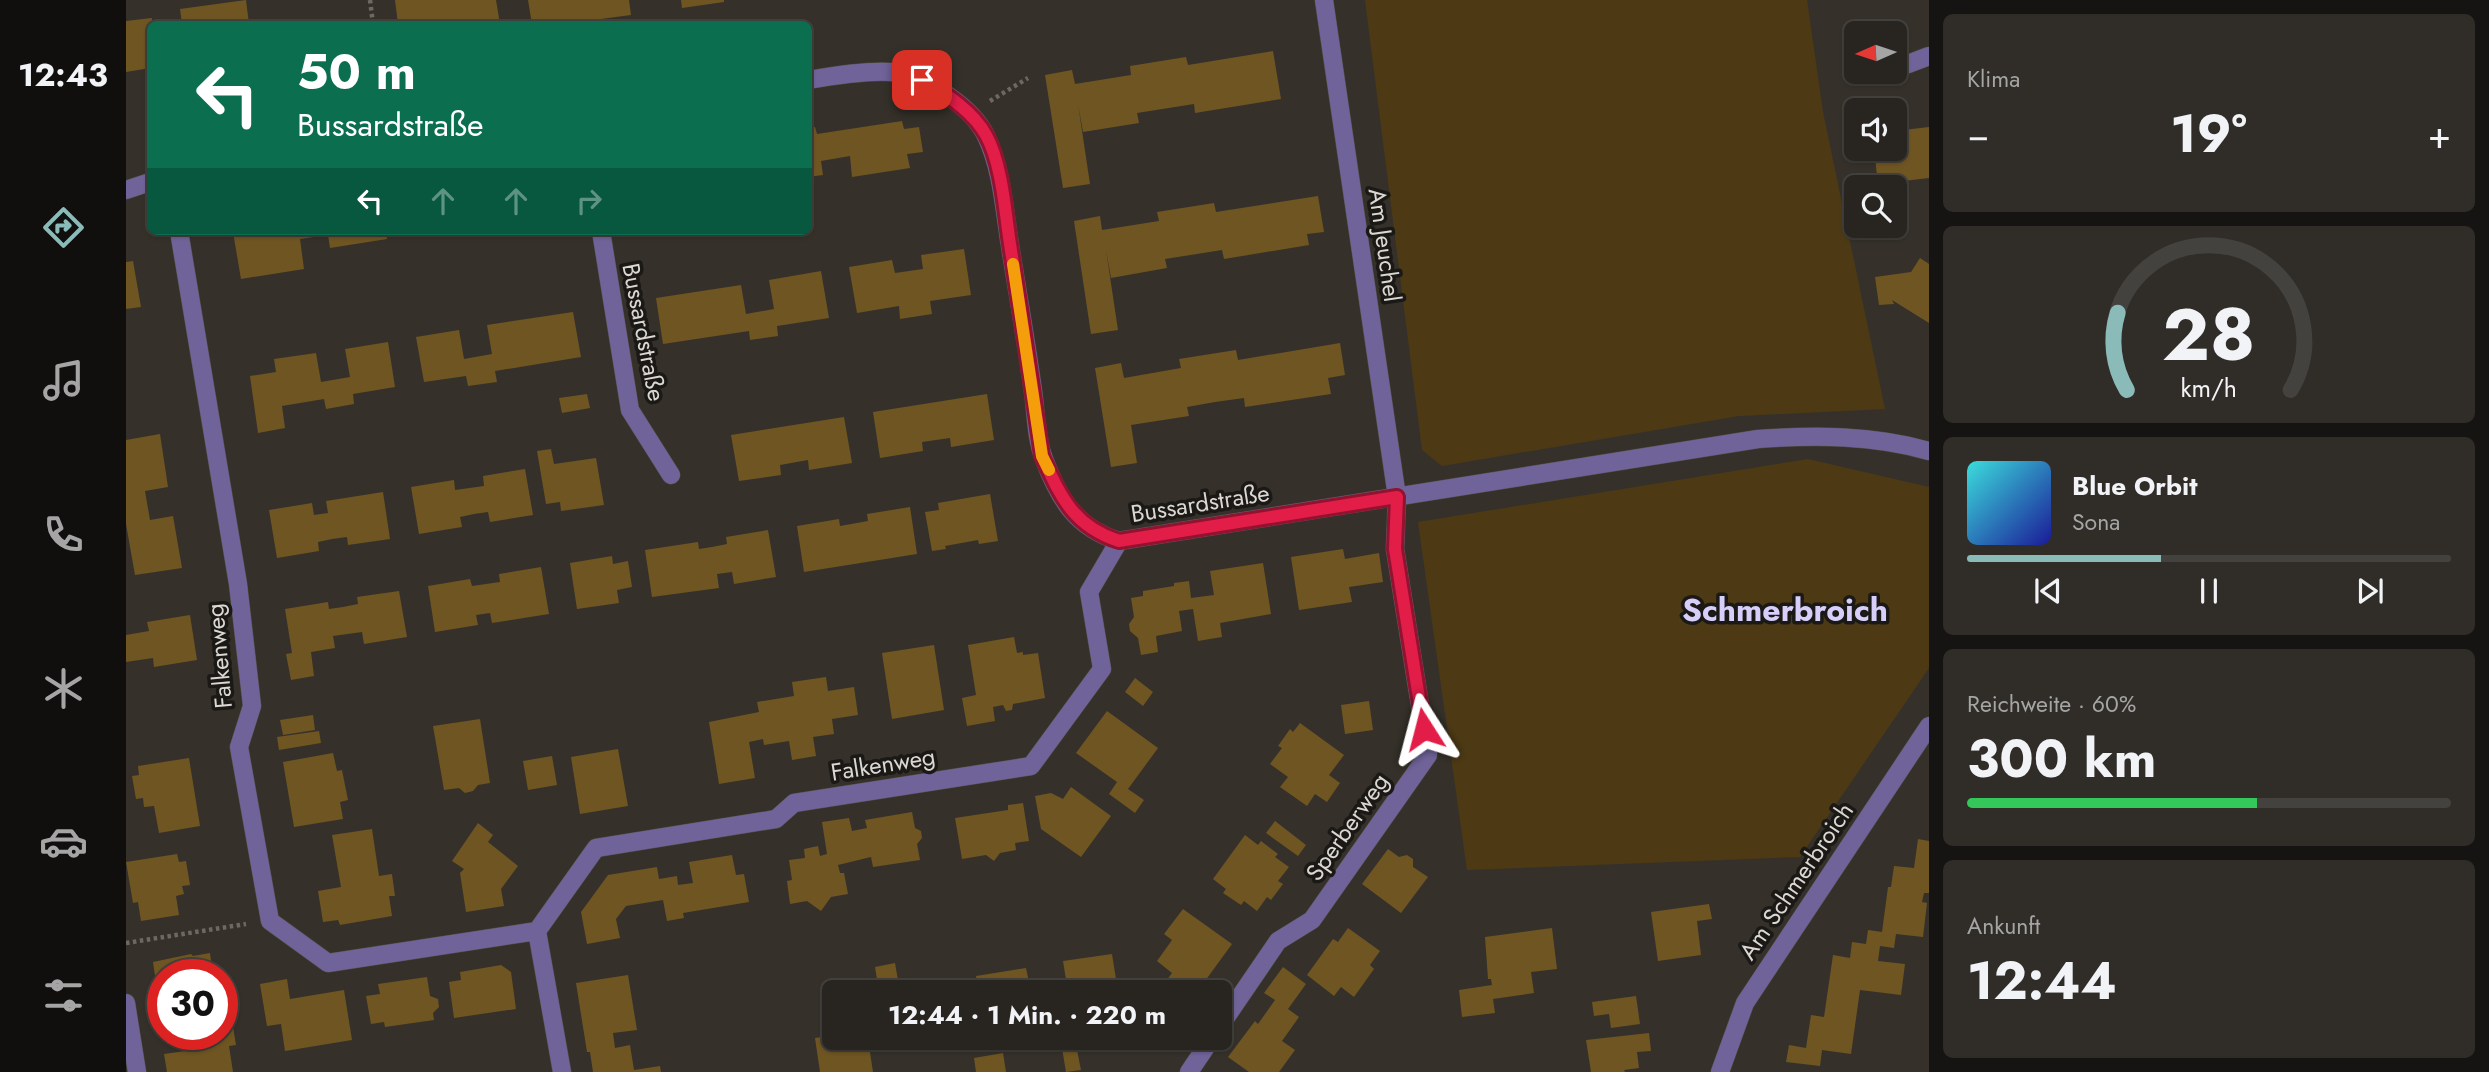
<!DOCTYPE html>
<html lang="de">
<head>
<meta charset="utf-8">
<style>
	:root { --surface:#282520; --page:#302d29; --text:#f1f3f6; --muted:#a5a5a5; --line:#44423e; --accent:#8bbbb9 }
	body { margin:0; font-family:Jost,sans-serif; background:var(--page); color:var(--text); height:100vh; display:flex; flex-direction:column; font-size:26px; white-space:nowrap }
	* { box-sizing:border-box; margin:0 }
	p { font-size:23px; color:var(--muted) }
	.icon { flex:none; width:38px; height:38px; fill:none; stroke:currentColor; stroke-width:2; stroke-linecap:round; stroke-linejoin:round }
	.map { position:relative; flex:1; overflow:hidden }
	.drawer { display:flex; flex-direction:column; gap:14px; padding:14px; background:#161412; width:560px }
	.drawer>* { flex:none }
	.banner { position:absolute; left:21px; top:21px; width:665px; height:214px; border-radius:10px; box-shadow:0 2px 5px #0004,0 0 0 2px var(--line); background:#0b6e4f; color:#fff; overflow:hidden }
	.needle { width:46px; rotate:267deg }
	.controls { position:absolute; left:1718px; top:21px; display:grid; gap:14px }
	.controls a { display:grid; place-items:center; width:63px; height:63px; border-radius:10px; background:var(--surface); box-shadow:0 2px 5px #0004,0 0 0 2px var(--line); font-size:35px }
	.speed { position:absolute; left:21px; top:959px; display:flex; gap:14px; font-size:35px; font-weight:700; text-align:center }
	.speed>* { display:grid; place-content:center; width:91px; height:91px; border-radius:50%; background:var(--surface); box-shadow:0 2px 5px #0004,0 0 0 2px var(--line); line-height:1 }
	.speed .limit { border:10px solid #d22; background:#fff; color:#111 }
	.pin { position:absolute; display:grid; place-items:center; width:60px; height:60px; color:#fff; margin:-30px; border-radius:14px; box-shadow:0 4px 10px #0006 }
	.me { position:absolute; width:77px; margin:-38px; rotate:351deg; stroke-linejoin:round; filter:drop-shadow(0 0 5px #0008) }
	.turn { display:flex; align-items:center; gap:24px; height:147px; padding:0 35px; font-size:32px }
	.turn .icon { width:91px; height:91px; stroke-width:2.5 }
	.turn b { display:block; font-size:49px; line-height:60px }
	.lanes { display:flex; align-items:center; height:66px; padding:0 35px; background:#0003; justify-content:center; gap:35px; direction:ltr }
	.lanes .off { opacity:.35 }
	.big { font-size:52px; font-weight:700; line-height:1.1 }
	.drawer .widget { flex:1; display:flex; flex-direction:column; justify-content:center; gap:10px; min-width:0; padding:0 24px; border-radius:10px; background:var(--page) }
	.drawer .dial { align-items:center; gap:0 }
	.dial svg { height:182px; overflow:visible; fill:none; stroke:var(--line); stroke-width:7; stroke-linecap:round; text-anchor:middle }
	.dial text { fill:var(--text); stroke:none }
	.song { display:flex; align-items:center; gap:21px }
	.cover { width:84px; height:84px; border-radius:10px; background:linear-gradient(135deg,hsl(180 70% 55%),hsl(240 70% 35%)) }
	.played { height:7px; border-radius:4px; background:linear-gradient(90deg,var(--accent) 40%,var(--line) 40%) }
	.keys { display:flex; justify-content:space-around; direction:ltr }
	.heat { display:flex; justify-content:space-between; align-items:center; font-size:38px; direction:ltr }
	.charge { height:10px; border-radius:5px; background:linear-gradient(90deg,#34c759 60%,var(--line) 0) }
	.trip { position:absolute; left:696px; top:980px; width:410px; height:70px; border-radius:10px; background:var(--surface); box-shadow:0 2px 5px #0004,0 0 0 2px var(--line); font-weight:700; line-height:70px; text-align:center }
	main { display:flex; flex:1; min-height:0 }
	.tabs { display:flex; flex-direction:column; width:126px; justify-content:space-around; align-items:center; background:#100f0d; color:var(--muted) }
	.tabs .icon { width:49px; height:49px }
	.tabs .current { color:var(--accent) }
	.tabs b { font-size:32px; color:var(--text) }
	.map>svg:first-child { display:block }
	.green { fill:#4d3a15 }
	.building { fill:#6f5522 }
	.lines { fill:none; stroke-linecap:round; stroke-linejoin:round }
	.minor-casing { stroke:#534f49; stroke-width:19 }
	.path { stroke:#6c6963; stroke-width:4.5; stroke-dasharray:3.5 3.5; stroke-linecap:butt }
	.minor { stroke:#706399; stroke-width:18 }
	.route-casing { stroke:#92132f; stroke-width:18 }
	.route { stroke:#e11d48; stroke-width:12 }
	.slow { stroke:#f59e0b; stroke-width:12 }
	.labels { text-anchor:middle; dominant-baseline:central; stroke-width:7; stroke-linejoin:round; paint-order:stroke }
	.street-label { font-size:24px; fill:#dbd8d4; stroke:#1b1916 }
	.district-label { font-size:32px; font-weight:bold; fill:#d7cefa; stroke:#1b1916 }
</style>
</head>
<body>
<main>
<nav class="tabs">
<b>12:43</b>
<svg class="icon current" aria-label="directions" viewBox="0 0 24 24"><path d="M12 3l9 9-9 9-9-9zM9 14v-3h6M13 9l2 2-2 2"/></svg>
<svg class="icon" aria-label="music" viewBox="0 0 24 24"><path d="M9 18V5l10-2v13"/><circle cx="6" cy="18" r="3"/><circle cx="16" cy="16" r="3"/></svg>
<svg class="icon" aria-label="phone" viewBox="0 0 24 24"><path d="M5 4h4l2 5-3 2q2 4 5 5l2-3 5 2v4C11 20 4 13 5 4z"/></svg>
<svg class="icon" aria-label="climate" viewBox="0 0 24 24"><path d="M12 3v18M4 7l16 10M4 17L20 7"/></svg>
<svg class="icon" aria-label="car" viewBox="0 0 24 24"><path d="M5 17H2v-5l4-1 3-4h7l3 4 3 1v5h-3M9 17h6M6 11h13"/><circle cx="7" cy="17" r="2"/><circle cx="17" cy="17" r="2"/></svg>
<svg class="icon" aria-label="filters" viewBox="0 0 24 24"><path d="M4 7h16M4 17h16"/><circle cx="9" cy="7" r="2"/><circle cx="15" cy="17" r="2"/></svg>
</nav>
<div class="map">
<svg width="1803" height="1072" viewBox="0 0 1803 1072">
	<rect width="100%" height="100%" fill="#35312a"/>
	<path class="green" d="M1239 0H1681L1697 112 1759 409 1613 416 1316 466 1296 450Z
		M1682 459 1803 487V668L1674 857 1341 870 1292 522Z"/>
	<path class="building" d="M120 0 123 24H56L54 9Z
		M269 0H370L374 24H272Z
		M402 0H503L505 15 437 24H406Z
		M555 0H598V2L556 8Z
		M26 18 24 68 0 72V21Z
		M1147 51 1155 99 1069 113 1068 104 1011 113 1013 123 957 132 952 104 964 184 937 188 919 75 946 70 949 84 1005 75 1004 66 1060 57 1062 65Z
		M776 121 778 129 793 127 797 152 781 154 784 168 726 177 724 156 695 161 697 175 682 177V128L689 127 691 134Z
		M1803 127V178L1752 184 1748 149H1769V131Z
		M1192 196 1198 232 1181 234 1183 245 1098 259 1096 250 1039 259 1041 268 985 278 980 250 992 330 965 334 948 221 974 216 976 230 1033 221 1031 212 1088 203 1090 212Z
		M114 231H260L261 239 204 248 202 235 174 239 178 269 115 279 107 232Z
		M838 249 845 295 804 301 806 314 774 319 773 306 731 313 723 267 766 260 769 273 797 269 795 255Z
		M1794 258 1803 264V323L1766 300 1768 304 1753 305 1749 277 1785 272Z
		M7 261 15 307 0 309V262Z
		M695 271 703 318 651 326 652 336 624 340 623 331 537 344 530 298 615 285 620 314 648 309 643 280Z
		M447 312 455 357 369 371 371 382 342 386 340 376 298 382 290 337 333 330 338 359 366 354 361 325Z
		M262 342 269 387 227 394 228 404 200 409 198 399 156 406 159 428 132 433 124 376 150 372 148 359 190 353 195 382 224 377 219 349Z
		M1214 343 1219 375 1202 378 1205 394 1119 407 1118 398 1089 402 1061 407 1063 416 1005 425 1011 463 985 467 969 368 995 363 998 378 1055 368 1053 359 1110 350 1112 360Z
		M461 394 464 408 436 413 433 398Z
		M861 394 868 440 825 447 824 438 796 442 797 451 754 458 747 412Z
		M718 417 726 463 683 470 682 460 654 465 655 475 613 481 605 435Z
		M34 434 42 487 19 491 24 520 47 516 56 568 9 575 0 524V440Z
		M425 449 428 464 470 458 478 505 435 511 434 502 420 504 411 451Z
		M399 469 407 515 364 522 362 512 348 514 334 517 336 527 293 534 285 487 328 480 329 490 358 486 357 476Z
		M257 492 264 539 222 545 221 537 206 539 192 542 193 551 151 558 143 510 186 503 188 515 202 513 200 501Z
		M864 494 872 541 853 544 852 540 819 546 820 549 806 551 799 512 813 510 812 503Z
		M784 507 791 554 678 572 671 526 713 519 714 526 742 521 741 514Z
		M642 530 650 577 608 584 606 572 591 574 593 588 526 597 519 550 572 542 573 549 586 547 601 544 600 537Z
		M1217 549 1219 559 1253 553 1257 582 1223 587 1226 602 1173 610 1165 557Z
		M486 556 487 564 502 561 506 587 491 590 493 603 451 609 444 563Z
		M1137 563 1145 614 1094 623 1096 637 1072 641 1067 609 1053 611 1056 631 1030 636 1032 652 1015 655 1012 638 1004 631 1003 624 1008 617 1005 598 1017 596V591L1048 586V583L1063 581 1065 598 1088 595 1084 571Z
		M415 567 423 614 366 623 364 613 350 615 352 625 309 632 302 586 344 579 346 586 374 582 373 574Z
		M273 591 281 637 238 644 236 632 207 636 209 648 185 652 188 676 165 680 160 654 166 653 159 609 202 602 203 609 217 607 232 604 231 597Z
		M64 615 71 660 28 667 27 658 0 662V635L23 631 21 622Z
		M888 637 891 653 897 652V655L912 653 919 698 887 704 886 710 880 711 877 705 867 707 869 721 841 726 836 698 850 695 842 645Z
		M808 645 818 710 766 719 756 653Z
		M700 677 702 691 728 687 732 715 706 719 708 734 687 737 690 756 666 760 663 741 638 745 637 739 623 742 629 778 593 784 583 722 633 712 631 702 668 696 666 682Z
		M1009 678 1027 692 1017 706 999 692Z
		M1243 701 1247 730 1219 734 1215 705Z
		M981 711 1032 748 1002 789 1018 800 1009 813 983 794 991 782 950 753Z
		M187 715 189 730 157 735 154 720Z
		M354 719 364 783 352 785 347 791 339 793 333 788 318 790 307 726Z
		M1174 723 1218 755 1203 775 1214 783 1201 802 1189 794 1181 806 1154 787 1162 777 1144 764 1156 748 1152 746 1164 729 1167 732Z
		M193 731 195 743 153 750 151 737Z
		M492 749 502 806 454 814 445 757Z
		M207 753 211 771 216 770 222 800 214 802 217 819 168 827 157 762Z
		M426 756 431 785 402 790 397 761Z
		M63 758 74 826 33 833 28 806 18 807 17 798 10 799 6 776 13 775 12 766Z
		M945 787 985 816 955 857 915 829 909 796 925 793 937 799Z
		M897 803 903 841 889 843 890 850 874 853 868 861 860 855 836 859 829 818 882 810V805Z
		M786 812 789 828 795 831 796 838 791 844 794 860 747 867 745 857 712 865 714 873H718L722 894 705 897 695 911 681 901 664 904 661 881 666 880 663 860 679 858 678 849 692 846 694 856 701 854 696 822 723 818 726 831 741 828 739 820Z
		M1149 821 1180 845 1172 856 1140 833Z
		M352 823 367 835 362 842 392 866 375 889 378 906 340 912 334 873 338 869 326 861Z
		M246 829 253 876 266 874 269 896H263L266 916 214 925 212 920 197 922 192 891 215 887 206 835Z
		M1119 835 1132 845 1135 841 1152 854 1149 857 1163 867 1152 881 1157 884 1145 900 1141 897 1131 911 1118 901 1115 905 1097 893 1100 889 1087 879Z
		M1792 839 1803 841V893H1798L1796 902 1801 903 1797 937 1770 934 1768 948 1754 946 1752 961 1779 964 1775 995 1734 990 1725 1054 1696 1050 1694 1066 1660 1062 1663 1045 1680 1048 1685 1015 1698 1017 1707 955 1724 958 1726 942 1740 944 1742 930 1756 932 1762 887H1765L1768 866 1788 868Z
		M1262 849 1273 857 1281 855 1287 859V867L1302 877 1275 913 1236 884Z
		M51 854 53 862 60 861 64 885 56 886 58 894 50 896 53 915 15 921 12 902 7 903 0 862Z
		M606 855 610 875 618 874 623 902 557 913 558 918 541 921 537 900 500 906 490 919 494 938 461 944 455 912 482 875 531 867 533 879 551 876 552 885 567 883 563 862Z
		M1583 904 1586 919 1571 921 1575 955 1532 961 1525 912Z
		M1057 909 1106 944 1071 992H1032L1046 973 1031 961 1046 940 1038 934Z
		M1222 928 1254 951 1244 965 1248 969 1228 997 1215 987 1208 996 1181 975 1207 939 1212 942Z
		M1426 928 1431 969 1405 972 1408 993 1367 999 1369 1013 1336 1017 1333 990 1366 985 1365 979H1362L1359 937Z
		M84 953 87 975H37V1003H33L27 962 65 954 67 956Z
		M986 954 992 992H942L937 961Z
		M769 963 774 992H753L749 967Z
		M375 965 385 972 390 1009 328 1018 323 982 335 980 334 972Z
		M1157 967 1180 984 1162 1009 1173 1017 1156 1041 1169 1050 1153 1072H1123L1102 1057 1129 1021 1132 1024 1149 1000 1138 993Z
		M900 968 905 992H853L850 976Z
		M502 975 511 1030 487 1033 489 1048 504 1045 508 1070 534 1066 535 1072H467L464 1052H461L450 983Z
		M301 977 304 996 312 999 313 1007 307 1013 308 1020 259 1027 258 1022 245 1024 240 996 254 994 252 984Z
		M161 979 164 999 218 990 226 1040 159 1051 155 1024 141 1026 134 984Z
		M1510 996 1514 1024 1485 1028 1483 1014 1468 1016 1466 1002Z
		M107 1027 110 1045 103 1046 107 1072H41L38 1054 67 1050 65 1034H96V1029Z
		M1523 1033 1525 1051 1511 1052 1513 1068 1498 1070 1499 1072H1465L1460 1040Z
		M709 1035V1038H720L722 1050 743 1046 747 1072H694L689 1038Z
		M949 1040 955 1070 940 1072 935 1042Z
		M877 1053 880 1072H850L848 1058Z"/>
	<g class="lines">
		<defs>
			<path id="minor" d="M1782 64 1803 56
				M682 80C705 76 750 69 772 73 802 78 847 108 860 136 875 167 878 206 883 239 891 290 900 340 907 391 910 412 910 439 918 459 933 499 950 528 993 541L1632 439C1689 435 1747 435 1803 451
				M0 190 24 182
				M53 231 112 584 126 706 113 747 144 921 202 963 411 931 470 848 650 819 668 803 905 766 976 669 963 592 993 541
				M475 231 504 410 545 475
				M411 931 436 1072
				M0 1003 11 1072
				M1094 1026 1152 941 1186 920 1302 755 1269 549 1271 497 1198 0
				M1063 1072 1086 1038
				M1594 1072 1619 1003 1803 726"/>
		</defs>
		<use href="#minor" class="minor-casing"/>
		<path class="path" d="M244 0 247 24
			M864 101 902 78
			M0 943 120 924"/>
		<use href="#minor" class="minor"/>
	</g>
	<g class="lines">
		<defs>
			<path id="route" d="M796 80C819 93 847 111 860 135 876 164 879 211 884 244 895 315 906 385 916 456 935 497 947 526 993 541L1271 497 1269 549 1298 729"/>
		</defs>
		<use href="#route" class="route-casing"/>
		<use href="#route" class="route"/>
		<path class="slow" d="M887 264 916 456 923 470"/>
	</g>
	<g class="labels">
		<g class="street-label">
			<text transform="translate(1259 245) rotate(82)">Am Jeuchel</text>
			<text transform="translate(518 332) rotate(79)">Bussardstraße</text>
			<text transform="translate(1074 503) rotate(-9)">Bussardstraße</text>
			<text transform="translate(93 656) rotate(-95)">Falkenweg</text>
			<text transform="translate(757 764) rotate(-9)">Falkenweg</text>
			<text transform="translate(1221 827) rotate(-55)">Sperberweg</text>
			<text transform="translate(1670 881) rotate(-56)">Am Schmerbroich</text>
		</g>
		<g class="district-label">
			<text x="1659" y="610">Schmerbroich</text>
		</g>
	</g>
</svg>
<div class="controls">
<a><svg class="needle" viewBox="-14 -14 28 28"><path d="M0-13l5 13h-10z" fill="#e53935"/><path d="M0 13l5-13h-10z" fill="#a5a5a5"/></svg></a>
<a><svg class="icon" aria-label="sound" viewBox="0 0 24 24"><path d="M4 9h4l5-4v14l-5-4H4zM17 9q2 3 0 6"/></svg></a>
<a><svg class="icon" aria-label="search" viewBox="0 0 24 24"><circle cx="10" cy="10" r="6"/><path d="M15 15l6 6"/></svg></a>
</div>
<div class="speed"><div class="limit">30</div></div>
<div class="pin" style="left:796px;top:80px;background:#d93025"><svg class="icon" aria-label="arrive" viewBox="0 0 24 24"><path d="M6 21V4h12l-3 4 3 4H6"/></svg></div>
<svg class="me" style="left:1298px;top:729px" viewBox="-20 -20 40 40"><path d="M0-17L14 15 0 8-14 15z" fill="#e11d48" stroke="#fff" stroke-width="4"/></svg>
<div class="trip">12:44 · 1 Min. · 220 m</div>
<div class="banner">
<div class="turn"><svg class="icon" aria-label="left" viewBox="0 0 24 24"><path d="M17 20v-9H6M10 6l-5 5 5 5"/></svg><div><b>50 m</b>Bussardstraße</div></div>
<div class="lanes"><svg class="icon" aria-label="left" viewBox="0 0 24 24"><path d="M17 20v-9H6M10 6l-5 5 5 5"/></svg><svg class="icon off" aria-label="ahead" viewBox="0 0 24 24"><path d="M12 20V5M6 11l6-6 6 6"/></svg><svg class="icon off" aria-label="ahead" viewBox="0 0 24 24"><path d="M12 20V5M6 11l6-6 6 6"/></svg><svg class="icon off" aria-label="right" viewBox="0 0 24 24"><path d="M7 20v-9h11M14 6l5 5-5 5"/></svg></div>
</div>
</div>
<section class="drawer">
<div class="widget"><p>Klima</p>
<div class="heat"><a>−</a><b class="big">19°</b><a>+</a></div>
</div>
<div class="widget dial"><svg viewBox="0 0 100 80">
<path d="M14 69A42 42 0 1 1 86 69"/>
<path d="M14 69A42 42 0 0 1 10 35" stroke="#8bbbb9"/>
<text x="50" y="56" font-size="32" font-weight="700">28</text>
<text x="50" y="72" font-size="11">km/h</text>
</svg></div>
<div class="widget">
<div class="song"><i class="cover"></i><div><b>Blue Orbit</b><p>Sona</p></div></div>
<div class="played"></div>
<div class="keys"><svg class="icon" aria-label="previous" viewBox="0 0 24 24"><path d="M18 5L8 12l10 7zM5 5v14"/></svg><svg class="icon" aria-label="pause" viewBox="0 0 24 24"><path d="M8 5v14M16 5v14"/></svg><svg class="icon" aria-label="next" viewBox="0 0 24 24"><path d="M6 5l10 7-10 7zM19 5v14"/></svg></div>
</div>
<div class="widget"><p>Reichweite · 60%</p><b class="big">300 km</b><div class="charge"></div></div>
<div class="widget"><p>Ankunft</p><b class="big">12:44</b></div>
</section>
</main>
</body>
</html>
